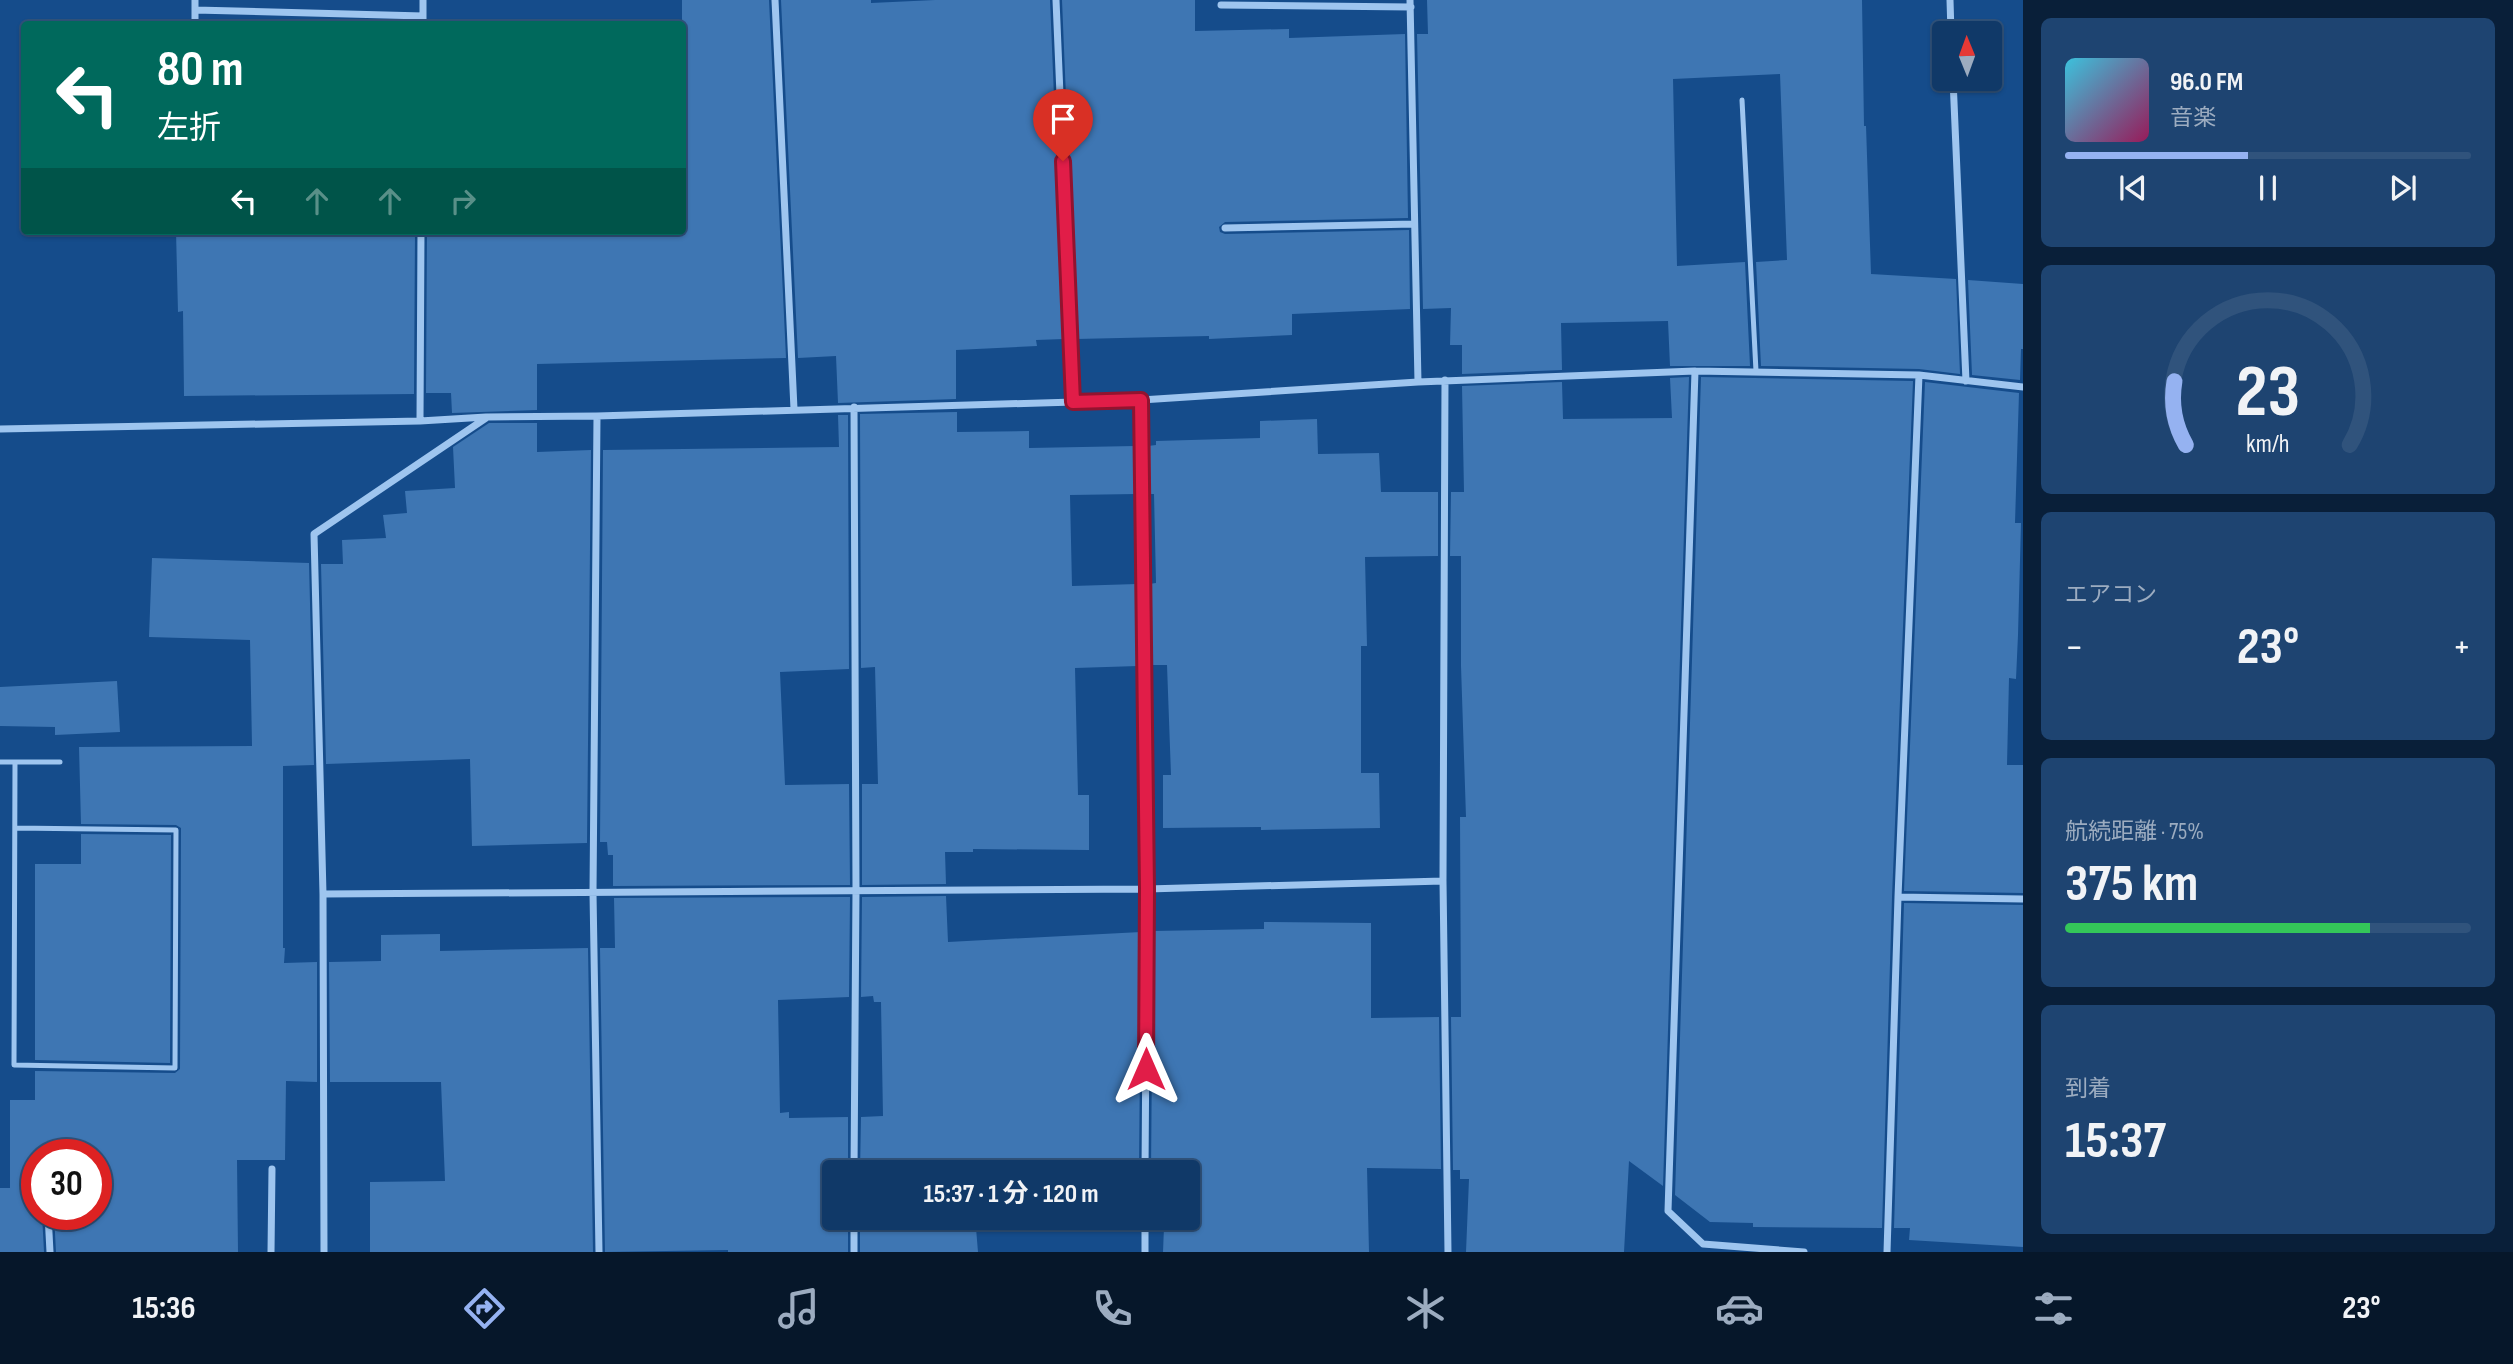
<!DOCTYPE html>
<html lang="ja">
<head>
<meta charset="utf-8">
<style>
	:root { --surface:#103968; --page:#1e4471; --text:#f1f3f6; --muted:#9cacc0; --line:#30537c; --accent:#95b2f1 }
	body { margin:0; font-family:"Sofia Sans Condensed","Noto Sans JP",sans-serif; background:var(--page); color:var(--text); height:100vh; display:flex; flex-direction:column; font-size:26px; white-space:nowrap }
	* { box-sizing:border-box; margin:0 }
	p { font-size:23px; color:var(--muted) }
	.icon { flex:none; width:38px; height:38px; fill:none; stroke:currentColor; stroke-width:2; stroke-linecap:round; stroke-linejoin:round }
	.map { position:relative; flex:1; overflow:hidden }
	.side { display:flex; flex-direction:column; gap:18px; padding:18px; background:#091f39; width:490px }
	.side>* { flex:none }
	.guide { position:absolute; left:21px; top:21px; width:665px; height:214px; border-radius:7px; box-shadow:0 2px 5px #0004,0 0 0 2px var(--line); background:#00695c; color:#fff; overflow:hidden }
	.needle { width:46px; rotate:359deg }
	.fabs { position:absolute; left:1932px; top:21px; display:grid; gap:14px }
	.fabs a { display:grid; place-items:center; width:70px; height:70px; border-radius:7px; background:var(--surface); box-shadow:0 2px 5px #0004,0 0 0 2px var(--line); font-size:35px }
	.speed { position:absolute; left:21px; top:1139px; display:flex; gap:14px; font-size:35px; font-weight:700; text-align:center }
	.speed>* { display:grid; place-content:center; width:91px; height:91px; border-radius:50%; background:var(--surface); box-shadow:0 2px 5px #0004,0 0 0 2px var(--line); line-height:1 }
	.speed .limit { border:10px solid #d22; background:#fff; color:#111 }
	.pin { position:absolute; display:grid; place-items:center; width:60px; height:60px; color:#fff; margin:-72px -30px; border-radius:50% 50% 50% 0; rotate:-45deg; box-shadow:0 0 7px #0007 }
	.pin .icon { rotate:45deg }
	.me { position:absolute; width:77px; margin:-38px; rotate:0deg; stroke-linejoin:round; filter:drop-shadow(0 0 5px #0008) }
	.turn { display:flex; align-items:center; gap:24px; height:147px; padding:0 21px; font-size:32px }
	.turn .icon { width:91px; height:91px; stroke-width:2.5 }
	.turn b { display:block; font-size:49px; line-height:60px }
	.lanes { display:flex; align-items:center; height:66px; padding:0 21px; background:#0003; justify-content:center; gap:35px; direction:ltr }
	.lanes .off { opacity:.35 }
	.big { font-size:52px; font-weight:700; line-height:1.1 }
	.side .card { flex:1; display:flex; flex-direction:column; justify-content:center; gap:10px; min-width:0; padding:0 24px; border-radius:10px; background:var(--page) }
	.side .dial { align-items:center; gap:0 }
	.dial svg { height:182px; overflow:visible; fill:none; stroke:var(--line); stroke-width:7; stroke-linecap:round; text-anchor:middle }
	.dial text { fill:var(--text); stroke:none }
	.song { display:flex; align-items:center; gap:21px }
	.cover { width:84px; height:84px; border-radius:10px; background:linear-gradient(135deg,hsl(190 70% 55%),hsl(330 70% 35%)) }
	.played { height:7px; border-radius:4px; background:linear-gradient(90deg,var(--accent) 45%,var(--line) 45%) }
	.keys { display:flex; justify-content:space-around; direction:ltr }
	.heat { display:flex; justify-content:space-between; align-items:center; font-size:38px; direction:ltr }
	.charge { height:10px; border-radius:5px; background:linear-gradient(90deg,#34c759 75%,var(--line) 0) }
	.trip { position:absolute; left:822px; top:1160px; width:378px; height:70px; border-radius:7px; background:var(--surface); box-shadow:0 2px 5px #0004,0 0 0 2px var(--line); font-weight:700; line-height:70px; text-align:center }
	.tabs { display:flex; height:112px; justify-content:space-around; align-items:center; background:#06172a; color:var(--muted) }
	.tabs .icon { width:49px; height:49px }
	.tabs .current { color:var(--accent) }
	.tabs b { font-size:32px; color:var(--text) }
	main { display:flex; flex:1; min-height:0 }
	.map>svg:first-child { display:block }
	.building { fill:#3e76b3 }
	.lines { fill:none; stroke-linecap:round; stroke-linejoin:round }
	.service { stroke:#9ec5ef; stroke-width:5 }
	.minor { stroke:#9ec5ef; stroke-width:7 }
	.route-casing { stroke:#92132f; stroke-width:18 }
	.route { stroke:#e11d48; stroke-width:12 }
</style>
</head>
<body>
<main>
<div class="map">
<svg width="2023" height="1252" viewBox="0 0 2023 1252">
	<rect width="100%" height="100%" fill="#154c8b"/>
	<path class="building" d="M682 0H769L786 358 537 364V410L452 413 451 393H426L427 231H682Z
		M781 0H871V3L935 0H1050L1064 339 1036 340 1037 346 956 350V399L838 403 836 356 798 358Z
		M1062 0H1195V31L1289 29V38L1405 34 1408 218 1225 222 1219 227 1220 232 1225 234 1409 230 1410 309 1292 314V335L1209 339V336L1076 339Z
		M1427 0H1862L1864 126H1866L1871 274 1956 279 1960 374 1919 369 1761 366 1756 262 1787 260 1780 74 1673 79 1677 266 1745 262 1750 366H1670L1668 321 1561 323 1562 370 1462 374V345H1450L1451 308 1423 309 1417 34H1428Z
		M176 231H415L414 394 184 396 183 311 178 312Z
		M1968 280 2023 284V349H2021L2020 380 1972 375Z
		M1689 377 1663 1186 1629 1161 1624 1252H1466L1469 1179H1460V1170H1453L1451 1017H1461L1460 817H1466L1461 666V556H1450L1451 492H1464L1462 386 1562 382 1563 419 1672 418 1670 378Z
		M1701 377 1913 381 1892 897 1882 1228 1753 1227V1223L1710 1222 1675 1195Z
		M1925 382 2019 393 2015 523H2021L2018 635 2016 679 2009 678 2007 765H2023V893L1904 891Z
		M957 412V432L1029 431V448L1135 446 1136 494 1070 495 1072 586 1137 584 1138 666 1075 668 1078 795H1089V850L973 849V852H945L946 884 862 885V784H878L875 667 861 668 860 414Z
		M838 415H848L849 669 780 672 785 785 849 784 850 885 613 886V855H608L607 842H600L603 450 839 447Z
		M1317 419 1318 454 1379 453 1381 492H1438V556L1365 557 1367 646H1361V773H1379L1380 828 1261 830V827L1163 828V775H1171L1167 665H1150L1149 584 1156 583 1154 494H1148V446L1156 445V441L1260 438V421Z
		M489 423H537V452L591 450 587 843 472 846 470 759 326 764 321 564H343L342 540 386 538 383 515 407 513 405 491 455 488 453 447Z
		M152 558 309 563 314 765 283 766V948H285L284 963 317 962V1082L286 1081 285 1160H237L238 1252H56L54 1214H96V1155H37V1214H42L44 1252H0V1188H10V1100H35V1071L175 1073 180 1069 181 828 176 825 81 824 79 747 252 746 250 640 149 637Z
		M117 681 120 732 55 735V727L0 726V687Z
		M81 834 171 835 170 1063 35 1060V864H81Z
		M946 896 948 942 1141 932 1139 1172H860L861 1117 883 1116 881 1002H874L873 996 861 997 862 897Z
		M850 897 849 997 778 1000 780 1113 789 1112V1118L848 1117V1172H835V1218H848V1252H728V1250L605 1252 600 948H615L614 898Z
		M1904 903 2023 905V1247L1909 1240 1910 1228H1894Z
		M1264 922 1371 923V1018L1439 1017 1441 1169 1367 1168 1369 1252H1163L1164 1227H1151V1218H1188V1172H1151L1153 931 1264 929Z
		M440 934V951L588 948 593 1252H370V1182L445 1181 441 1082H330L329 962 381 961V935Z
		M860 1218H1139V1227L976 1228 978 1252H860Z"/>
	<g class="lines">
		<path class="service" d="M1742 100 1756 371
			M0 762H60
			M15 828 176 830 175 1068 14 1065 15 762"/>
		<path class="minor" d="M775 0 794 409
			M1056 0 1073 402
			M1410 0 1418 382
			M1950 0 1951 33
			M1221 5 1411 7
			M195 10 423 16
			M195 24V0
			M423 24V0
			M1953 79 1966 381
			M1225 228 1414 224
			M1695 371 1668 1211 1703 1244 1804 1252
			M1445 380 1443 881 1448 1252
			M1141 400 1147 889 1145 1172
			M854 407 856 890 854 1172
			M597 416 593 893 599 1252
			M420 421 421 231
			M0 429 420 421 486 417 597 416 1141 400 1418 382 1695 371 1919 375 2023 387
			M323 894 1147 889 1443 881
			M1898 897 2023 899
			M48 1214 50 1252
			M271 1252 272 1169
			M324 1252 323 894 314 534 486 418
			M854 1252V1218
			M1145 1252V1218
			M1887 1252 1898 897 1919 375"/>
	</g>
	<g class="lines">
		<defs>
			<path id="route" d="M1063 161 1073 402 1141 400 1147 889 1146 1069"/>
		</defs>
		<use href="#route" class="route-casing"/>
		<use href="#route" class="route"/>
	</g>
</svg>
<div class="fabs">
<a><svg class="needle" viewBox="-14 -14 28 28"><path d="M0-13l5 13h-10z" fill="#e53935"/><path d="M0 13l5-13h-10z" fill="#9cacc0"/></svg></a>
</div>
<div class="speed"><div class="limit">30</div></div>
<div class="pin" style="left:1063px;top:161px;background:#d93025"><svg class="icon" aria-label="arrive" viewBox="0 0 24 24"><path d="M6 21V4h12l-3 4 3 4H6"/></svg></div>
<svg class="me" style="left:1146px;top:1069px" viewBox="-20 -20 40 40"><path d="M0-17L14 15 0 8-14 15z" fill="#e11d48" stroke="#fff" stroke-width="4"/></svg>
<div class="trip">15:37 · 1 分 · 120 m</div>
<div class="guide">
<div class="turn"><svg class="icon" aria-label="left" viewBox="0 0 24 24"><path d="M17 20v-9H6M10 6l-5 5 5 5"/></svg><div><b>80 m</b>左折</div></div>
<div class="lanes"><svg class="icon" aria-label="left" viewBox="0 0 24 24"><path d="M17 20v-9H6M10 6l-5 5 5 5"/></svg><svg class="icon off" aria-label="ahead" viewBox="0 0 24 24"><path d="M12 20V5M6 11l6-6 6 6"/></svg><svg class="icon off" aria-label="ahead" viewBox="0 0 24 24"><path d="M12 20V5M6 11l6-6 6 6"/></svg><svg class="icon off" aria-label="right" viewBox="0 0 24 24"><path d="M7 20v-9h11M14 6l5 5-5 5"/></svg></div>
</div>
</div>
<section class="side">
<div class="card">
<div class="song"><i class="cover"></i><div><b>96.0 FM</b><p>音楽</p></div></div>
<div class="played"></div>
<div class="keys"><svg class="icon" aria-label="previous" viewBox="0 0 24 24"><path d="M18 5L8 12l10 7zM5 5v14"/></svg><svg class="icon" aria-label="pause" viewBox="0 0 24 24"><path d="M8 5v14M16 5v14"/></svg><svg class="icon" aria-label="next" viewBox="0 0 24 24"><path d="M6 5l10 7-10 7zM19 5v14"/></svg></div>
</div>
<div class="card dial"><svg viewBox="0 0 100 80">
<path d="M14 69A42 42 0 1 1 86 69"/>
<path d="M14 69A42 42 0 0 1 9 41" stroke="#95b2f1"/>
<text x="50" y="56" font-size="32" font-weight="700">23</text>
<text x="50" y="72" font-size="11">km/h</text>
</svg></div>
<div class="card"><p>エアコン</p>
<div class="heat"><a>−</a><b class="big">23°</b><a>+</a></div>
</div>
<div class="card"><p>航続距離 · 75%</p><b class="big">375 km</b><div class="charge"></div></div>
<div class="card"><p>到着</p><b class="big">15:37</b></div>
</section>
</main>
<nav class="tabs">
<b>15:36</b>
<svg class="icon current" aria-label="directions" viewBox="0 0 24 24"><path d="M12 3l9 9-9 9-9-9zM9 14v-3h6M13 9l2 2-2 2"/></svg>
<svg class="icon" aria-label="music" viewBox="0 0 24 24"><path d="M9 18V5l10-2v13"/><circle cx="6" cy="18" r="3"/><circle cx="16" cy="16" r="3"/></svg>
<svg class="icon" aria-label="phone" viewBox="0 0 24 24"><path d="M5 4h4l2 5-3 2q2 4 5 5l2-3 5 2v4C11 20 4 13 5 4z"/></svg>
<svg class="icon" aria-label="climate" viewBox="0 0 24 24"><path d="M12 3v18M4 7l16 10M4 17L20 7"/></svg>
<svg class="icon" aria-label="car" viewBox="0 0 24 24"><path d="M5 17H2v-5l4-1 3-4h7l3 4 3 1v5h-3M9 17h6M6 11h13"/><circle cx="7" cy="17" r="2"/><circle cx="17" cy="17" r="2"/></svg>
<svg class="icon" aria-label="filters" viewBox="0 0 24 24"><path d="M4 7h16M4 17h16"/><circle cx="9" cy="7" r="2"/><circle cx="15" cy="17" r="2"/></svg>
<b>23°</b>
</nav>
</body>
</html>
